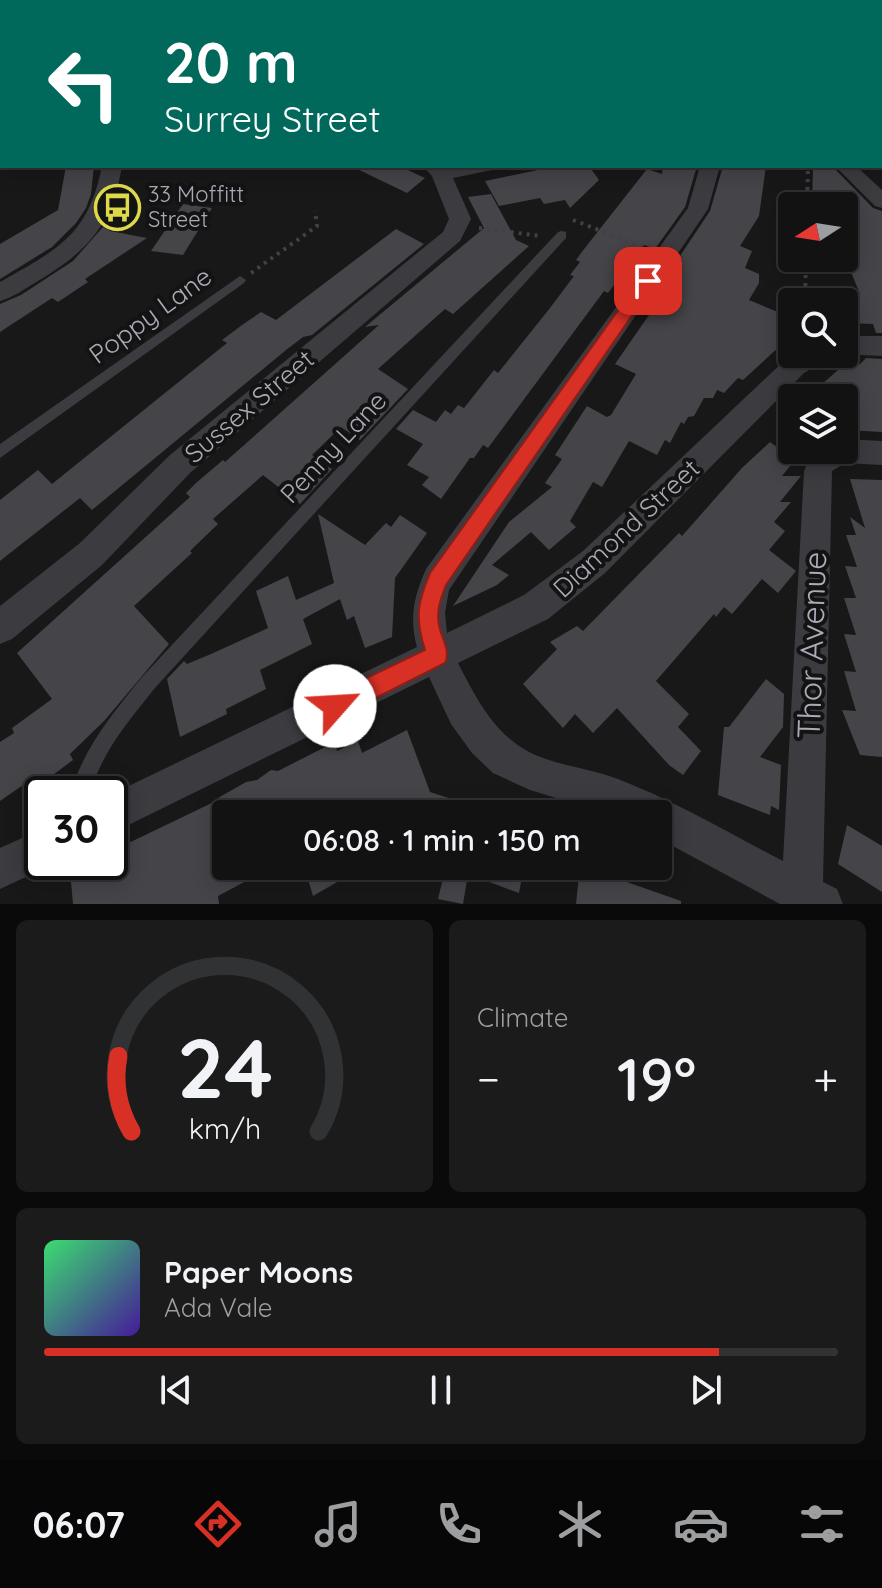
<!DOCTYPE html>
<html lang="en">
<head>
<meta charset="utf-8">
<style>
	:root { --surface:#121213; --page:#1b1b1c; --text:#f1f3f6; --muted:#9c9ea0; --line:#313233; --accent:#d93025 }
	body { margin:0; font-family:Quicksand,sans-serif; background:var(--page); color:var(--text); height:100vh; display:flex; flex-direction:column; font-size:30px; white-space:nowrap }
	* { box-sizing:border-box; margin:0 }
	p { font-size:26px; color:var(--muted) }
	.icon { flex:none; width:44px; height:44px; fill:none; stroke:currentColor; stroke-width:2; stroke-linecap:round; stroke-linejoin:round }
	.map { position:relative; height:904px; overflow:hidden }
	.drawer { display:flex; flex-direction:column; gap:16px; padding:16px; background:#0a0a0a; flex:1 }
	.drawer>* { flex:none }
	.guide { position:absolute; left:0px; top:0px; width:882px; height:168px; box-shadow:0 4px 20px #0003,0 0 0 2px var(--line); background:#00695c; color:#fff; overflow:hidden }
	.needle { width:52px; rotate:258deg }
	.fabs { position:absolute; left:778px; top:192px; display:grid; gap:16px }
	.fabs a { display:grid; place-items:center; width:80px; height:80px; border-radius:8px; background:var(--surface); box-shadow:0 4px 20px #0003,0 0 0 2px var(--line); font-size:40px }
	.speed { position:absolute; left:24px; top:776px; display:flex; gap:16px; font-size:40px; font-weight:700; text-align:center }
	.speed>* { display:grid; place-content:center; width:104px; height:104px; border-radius:50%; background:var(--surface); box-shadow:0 4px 20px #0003,0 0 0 2px var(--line); line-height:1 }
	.speed .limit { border:4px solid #111; border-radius:12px; background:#fff; color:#111 }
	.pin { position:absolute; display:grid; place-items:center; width:68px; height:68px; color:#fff; margin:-34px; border-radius:16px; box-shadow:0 4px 12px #0006 }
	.me { position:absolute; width:88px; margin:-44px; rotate:64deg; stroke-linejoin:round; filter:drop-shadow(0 0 6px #0008) }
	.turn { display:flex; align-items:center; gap:28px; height:168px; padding:0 32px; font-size:36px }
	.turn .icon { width:104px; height:104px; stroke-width:2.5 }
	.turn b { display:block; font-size:56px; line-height:68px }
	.big { font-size:60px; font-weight:600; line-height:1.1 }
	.drawer .tile { flex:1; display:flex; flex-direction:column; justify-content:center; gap:12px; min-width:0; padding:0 28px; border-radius:12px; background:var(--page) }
	.drawer .dial { align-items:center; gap:0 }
	.dial svg { height:208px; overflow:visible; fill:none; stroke:var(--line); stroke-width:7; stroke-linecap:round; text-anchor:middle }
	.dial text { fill:var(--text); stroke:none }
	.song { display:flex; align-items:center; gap:24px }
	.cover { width:96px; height:96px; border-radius:12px; background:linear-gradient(135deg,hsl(140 70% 55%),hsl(260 70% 35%)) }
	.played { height:8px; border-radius:4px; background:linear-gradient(90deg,var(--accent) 85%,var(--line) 85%) }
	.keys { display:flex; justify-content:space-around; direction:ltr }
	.heat { display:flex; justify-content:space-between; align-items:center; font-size:44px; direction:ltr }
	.drawer .tiles { flex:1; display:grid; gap:16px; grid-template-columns:1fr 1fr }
	.tile:last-child { grid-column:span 2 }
	.trip { position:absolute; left:212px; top:800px; width:460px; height:80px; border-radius:8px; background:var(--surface); box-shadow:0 4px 20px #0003,0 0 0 2px var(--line); font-weight:600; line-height:80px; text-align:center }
	.tab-bar { display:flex; height:128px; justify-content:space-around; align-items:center; background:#070708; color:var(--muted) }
	.tab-bar .icon { width:56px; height:56px }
	.tab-bar .selected { color:var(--accent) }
	.tab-bar b { font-size:36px; color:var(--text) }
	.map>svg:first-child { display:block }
	.building { fill:#454549 }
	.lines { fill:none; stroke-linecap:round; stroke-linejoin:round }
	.path { stroke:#414147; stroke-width:4; stroke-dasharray:3 5; stroke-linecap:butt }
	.lane { fill:#3c3b40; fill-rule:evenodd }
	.street { fill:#3c3b40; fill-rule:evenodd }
	.primary { fill:#56555c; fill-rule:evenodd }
	.route { fill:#d93025; stroke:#8d1f18; stroke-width:2 }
	.labels { text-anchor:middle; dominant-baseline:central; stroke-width:8; stroke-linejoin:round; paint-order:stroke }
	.far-poi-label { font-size:22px; fill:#ababb8; stroke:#131314; text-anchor:start }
	.street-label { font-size:26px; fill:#ababb8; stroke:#131314 }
	.near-street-label { font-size:32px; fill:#ababb8; stroke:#131314 }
</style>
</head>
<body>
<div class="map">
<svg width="882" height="904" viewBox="0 0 882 904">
	<rect width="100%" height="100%" fill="#181819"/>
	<path class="building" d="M66 166H94L91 194 86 208 76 223 52 247 0 279V244L58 210Z
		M351 166H399L425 178 407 193Z
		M557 166H589L599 180 570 208 565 200 544 204 540 198 499 206 485 181Z
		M663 166H697L685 207 655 249 644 245 608 293 604 291 488 448 483 445 474 458H470L441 499 422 485 429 477 407 465 423 444 396 429 413 410 436 422 445 410 451 414 458 405 464 408 494 370 498 373 550 308 574 276 570 275 580 262 576 260 581 253 647 169 662 174Z
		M723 166H766L759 216 740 246 752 251 745 268 759 274V283L749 300 792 318V335L743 380 738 378 724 393 717 390 713 398H704L694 416 688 417 684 424 681 422 670 443 665 440 657 455 629 441 602 487 593 482 570 521 576 527 549 550 531 532 492 565 509 575 497 585 453 606 509 522 552 487 545 483 562 459 555 455 587 406 607 417 611 415 636 374 615 364 649 315 648 311 682 260 678 259 710 211Z
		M813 166H832L873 208 882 211V333H876L873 324 844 323V293L860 294 844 255 851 256 844 238V206H812Z
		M491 194 516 240 529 246 453 314 445 309 378 369 408 389 360 440 341 427 312 455 332 469 300 504 263 475 213 519 218 524 190 551 192 553 134 606 169 644 105 720 70 754 73 760 30 792 26 783 0 801V742L14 733 12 728 52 699 17 653 190 497 186 493 196 483 223 460 225 462 379 325 365 327 484 228 468 197Z
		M183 204 212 208 183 255 151 251Z
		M103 227 110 231 147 238 85 279 88 282 58 302 52 298 0 332V304L21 295 73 261Z
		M396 229 424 244 312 335 303 337 286 350 92 510 80 498 0 561V500L38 470 52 484 227 343 222 340 242 325 261 312 276 320Z
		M866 358 882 359V432L844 430V398H806L838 370 860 364Z
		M770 442 795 460 782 476H801L780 502H791L774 522 785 531 769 550 796 571 778 593 762 579 732 614 724 607 716 617 714 614 656 681 689 714 678 727 701 751 683 775 669 765 617 708 593 733 575 714 563 728 523 684 557 649 550 642 577 626 583 631 679 533 682 536 742 468Z
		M850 479 882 480V757L860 755 842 710 856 711 844 671 856 672 844 634 856 635 844 598H856L845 566 857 567 846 535H856L850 517 865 528Z
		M318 514 365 545 386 523 391 527 400 515 427 533 395 578 392 637 365 648 354 616 347 620 340 599 303 619 312 644 260 670 266 689 226 709 227 714 180 737 167 679 184 661 187 664 211 654 268 628 256 591 288 576 296 600 334 583Z
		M766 679 784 694 783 727 760 757 781 765 779 810 771 806 770 815 718 795 724 727H729Z
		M407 730 430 792 486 810 485 814H226V866H274L218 896 219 904H73L71 882 92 871 91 862H116L114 850 218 800V798L246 782 257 780 271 770 278 771 335 742 337 751 358 741 362 753Z
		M847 825 882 846V892L838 864Z
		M304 866H365L313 896Z
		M446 866H524L519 893 468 874 463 904 438 899Z
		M580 866H625L624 881 681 901V904H576Z"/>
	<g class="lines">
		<path class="path" d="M807 206 808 166
			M573 220 645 248
			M479 228 541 236
			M251 273 317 226 315 211
			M805 302 806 258"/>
		<path class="lane" d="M562 231 566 232V238L154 689C128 722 101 753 90 794H70C84 748 112 714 142 677L558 232Z
			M240 276 246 280 244 283 0 458V444Z"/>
		<path class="street" d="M80 0H97L98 2H81Z
			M328 0H346L347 2H329Z
			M579 0H598L599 2H580Z
			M826 0H846L847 2H827Z
			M880 14 882 15V27L880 26Z
			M880 137H882V149H880Z
			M102 166H122C112 225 88 251 38 281 26 288 14 297 0 301V282C58 249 88 236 102 166Z
			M423 166H495L492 170 453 178 471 219 460 241 190 473 102 565 12 639 0 644V606L80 543 170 455 443 232 449 219 432 176Z
			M700 166H720L708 209 449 590 445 613 447 633 524 595 583 551 786 359 795 354H829L825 361 804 373 605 573 548 619 458 663C474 694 490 726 519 746 547 765 587 767 618 779 675 801 729 833 783 861L804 471 812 452 844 450V439L882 441V465L845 463 832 471 823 882 837 889 843 904H780L658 838V814H608L530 790 493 773 472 753 451 724 429 677 110 834V795L417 647C409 618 414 596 426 569L688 208Z
			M835 166H856L882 190V208L875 206Z
			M844 336H882V356L839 354H844Z
			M42 829V862L56 863 0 889V848Z"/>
		<path class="primary" d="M838 0H863L865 2H839Z"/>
	</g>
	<path class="route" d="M648 276 653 277V285L446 585C441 598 436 610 439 625 441 638 451 650 445 663L344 714 335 717 327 714 324 706 327 697 425 650C415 617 417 604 430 573L642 277Z"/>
	<defs>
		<symbol id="bus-ring" viewBox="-11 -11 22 22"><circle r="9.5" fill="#131314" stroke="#ddd94b" stroke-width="1.5"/><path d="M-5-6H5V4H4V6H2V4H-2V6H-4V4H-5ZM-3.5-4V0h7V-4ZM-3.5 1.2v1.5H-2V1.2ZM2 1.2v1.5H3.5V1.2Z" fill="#ddd94b"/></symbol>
	</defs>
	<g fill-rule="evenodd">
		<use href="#bus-ring" x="92" y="182" width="51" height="51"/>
	</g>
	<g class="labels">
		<g class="far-poi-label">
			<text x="148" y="194">33 Moffitt<tspan x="148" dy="25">Street</tspan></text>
		</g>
		<g class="street-label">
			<text transform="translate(150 315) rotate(-36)">Poppy Lane</text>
			<text transform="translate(249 406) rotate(-40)">Sussex Street</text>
			<text transform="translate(333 447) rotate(-47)">Penny Lane</text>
			<text transform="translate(626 528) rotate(-43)">Diamond Street</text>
		</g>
		<g class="near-street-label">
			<text transform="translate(811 645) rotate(-88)">Thor Avenue</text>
		</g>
	</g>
</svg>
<div class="fabs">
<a><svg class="needle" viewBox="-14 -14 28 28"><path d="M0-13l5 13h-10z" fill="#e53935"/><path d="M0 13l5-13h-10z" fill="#9c9ea0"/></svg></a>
<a><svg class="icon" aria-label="search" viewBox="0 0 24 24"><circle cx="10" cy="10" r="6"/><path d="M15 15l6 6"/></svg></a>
<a><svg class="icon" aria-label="layers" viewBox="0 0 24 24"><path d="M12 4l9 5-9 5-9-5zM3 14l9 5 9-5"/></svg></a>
</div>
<div class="speed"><div class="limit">30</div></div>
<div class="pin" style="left:648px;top:281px;background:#d93025"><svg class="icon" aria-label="arrive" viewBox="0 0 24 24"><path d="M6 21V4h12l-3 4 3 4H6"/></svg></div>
<svg class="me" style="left:335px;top:706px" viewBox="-20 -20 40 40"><circle r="19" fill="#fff"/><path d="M0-13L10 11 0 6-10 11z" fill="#d93025"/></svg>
<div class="trip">06:08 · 1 min · 150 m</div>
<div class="guide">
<div class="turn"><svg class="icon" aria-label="left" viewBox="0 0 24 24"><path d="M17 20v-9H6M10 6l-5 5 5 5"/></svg><div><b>20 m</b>Surrey Street</div></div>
</div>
</div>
<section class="drawer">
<div class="tiles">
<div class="tile dial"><svg viewBox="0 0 100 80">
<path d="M14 69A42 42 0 1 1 86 69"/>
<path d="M14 69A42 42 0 0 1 9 40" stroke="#d93025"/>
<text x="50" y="56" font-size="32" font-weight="700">24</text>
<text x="50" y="72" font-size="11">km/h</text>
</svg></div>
<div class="tile"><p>Climate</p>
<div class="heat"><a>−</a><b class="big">19°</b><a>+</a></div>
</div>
<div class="tile">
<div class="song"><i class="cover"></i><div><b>Paper Moons</b><p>Ada Vale</p></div></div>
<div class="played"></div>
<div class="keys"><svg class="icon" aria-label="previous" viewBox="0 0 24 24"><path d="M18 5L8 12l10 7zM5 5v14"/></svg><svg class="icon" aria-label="pause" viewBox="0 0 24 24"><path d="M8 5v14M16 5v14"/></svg><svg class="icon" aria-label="next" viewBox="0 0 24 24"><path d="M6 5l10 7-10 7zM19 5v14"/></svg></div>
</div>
</div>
</section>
<nav class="tab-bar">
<b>06:07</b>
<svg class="icon selected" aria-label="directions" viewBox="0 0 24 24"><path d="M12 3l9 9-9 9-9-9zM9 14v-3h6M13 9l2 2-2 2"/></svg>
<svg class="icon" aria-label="music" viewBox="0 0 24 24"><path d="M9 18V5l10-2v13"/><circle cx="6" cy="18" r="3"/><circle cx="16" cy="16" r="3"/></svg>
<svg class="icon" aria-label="phone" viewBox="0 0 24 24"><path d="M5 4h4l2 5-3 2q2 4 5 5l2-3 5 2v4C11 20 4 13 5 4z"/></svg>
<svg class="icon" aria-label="climate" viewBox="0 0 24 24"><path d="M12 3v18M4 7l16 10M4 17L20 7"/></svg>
<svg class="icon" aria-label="car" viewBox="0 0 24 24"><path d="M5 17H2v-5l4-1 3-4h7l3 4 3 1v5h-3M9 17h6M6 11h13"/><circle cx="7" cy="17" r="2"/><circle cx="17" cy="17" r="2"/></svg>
<svg class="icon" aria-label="filters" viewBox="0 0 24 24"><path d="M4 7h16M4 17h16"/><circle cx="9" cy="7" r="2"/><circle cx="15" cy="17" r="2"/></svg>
</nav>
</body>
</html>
